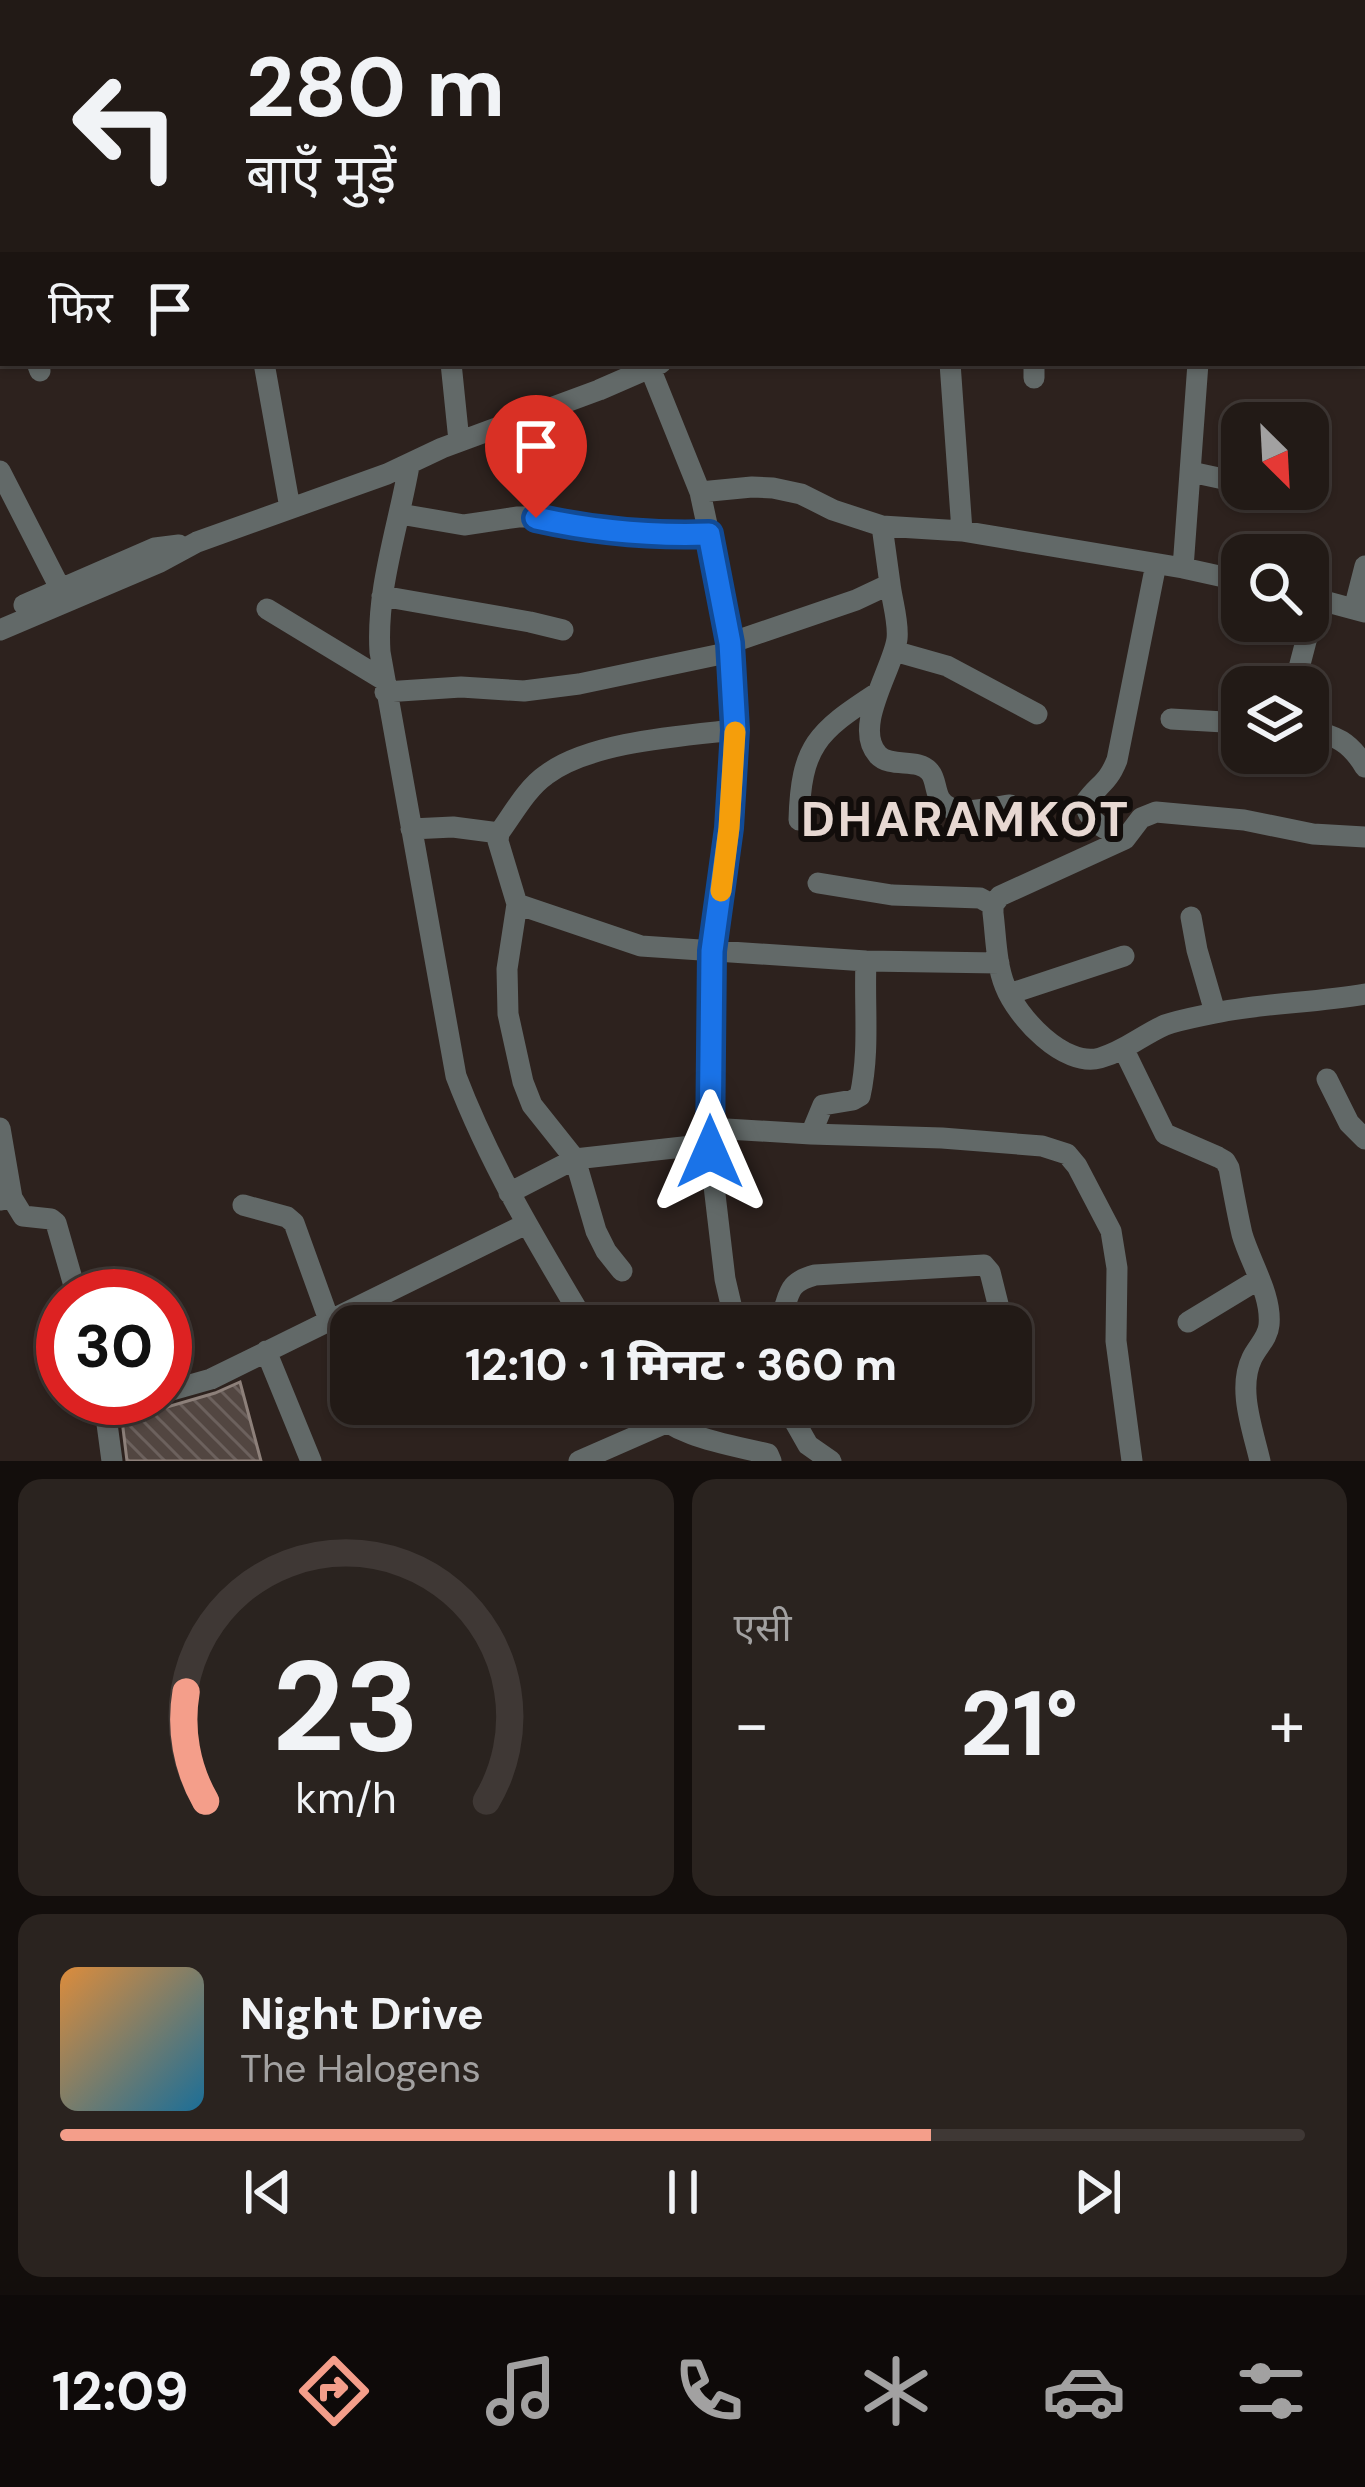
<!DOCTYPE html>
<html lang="hi">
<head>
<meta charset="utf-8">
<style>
	:root { --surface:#221a16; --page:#2a231f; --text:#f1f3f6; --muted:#a2a1a1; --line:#3f3835; --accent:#f49e8a }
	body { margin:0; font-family:"DM Sans","Noto Sans Devanagari",sans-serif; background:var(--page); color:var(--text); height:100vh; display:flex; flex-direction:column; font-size:45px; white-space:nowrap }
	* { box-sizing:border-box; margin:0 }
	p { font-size:39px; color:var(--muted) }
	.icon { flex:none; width:66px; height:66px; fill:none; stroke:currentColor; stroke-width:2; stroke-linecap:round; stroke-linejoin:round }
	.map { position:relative; height:1461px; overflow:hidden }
	.panel { display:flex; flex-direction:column; gap:18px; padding:18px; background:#130e0c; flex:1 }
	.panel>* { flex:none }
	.banner { position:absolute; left:0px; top:0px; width:1365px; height:366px; box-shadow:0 3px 9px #0004,0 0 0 3px var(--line); background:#221a16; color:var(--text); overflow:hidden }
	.needle { width:78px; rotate:156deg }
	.tools { position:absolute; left:1221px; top:402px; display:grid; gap:24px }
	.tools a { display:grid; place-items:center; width:108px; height:108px; border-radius:24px; background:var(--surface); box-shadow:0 3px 9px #0004,0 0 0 3px var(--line); font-size:60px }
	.speed { position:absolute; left:36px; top:1269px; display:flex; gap:24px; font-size:60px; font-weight:700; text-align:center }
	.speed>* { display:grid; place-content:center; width:156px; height:156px; border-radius:50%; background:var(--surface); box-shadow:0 3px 9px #0004,0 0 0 3px var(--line); line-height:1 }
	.speed .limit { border:18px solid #d22; background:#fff; color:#111 }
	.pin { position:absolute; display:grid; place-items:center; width:102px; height:102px; color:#fff; margin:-123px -51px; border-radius:50% 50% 50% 0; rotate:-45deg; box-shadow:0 0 12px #0007 }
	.pin .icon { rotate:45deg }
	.me { position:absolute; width:132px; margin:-66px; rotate:0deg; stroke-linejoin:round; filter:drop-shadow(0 0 9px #0008) }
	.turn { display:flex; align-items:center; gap:42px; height:252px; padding:0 48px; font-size:54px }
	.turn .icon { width:156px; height:156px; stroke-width:2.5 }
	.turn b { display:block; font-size:84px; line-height:102px }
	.then { display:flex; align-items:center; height:114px; padding:0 48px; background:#0003; gap:24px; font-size:45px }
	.big { font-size:90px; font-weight:800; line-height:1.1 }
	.panel .widget { flex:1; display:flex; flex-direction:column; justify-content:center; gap:18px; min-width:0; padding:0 42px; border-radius:24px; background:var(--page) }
	.panel .dial { align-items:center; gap:0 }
	.dial svg { height:312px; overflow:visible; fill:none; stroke:var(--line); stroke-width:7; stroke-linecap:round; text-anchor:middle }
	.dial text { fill:var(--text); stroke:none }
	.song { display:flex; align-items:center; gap:36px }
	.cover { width:144px; height:144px; border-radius:18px; background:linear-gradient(135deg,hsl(30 70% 55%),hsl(200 70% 35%)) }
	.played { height:12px; border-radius:6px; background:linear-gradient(90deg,var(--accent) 70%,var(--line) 70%) }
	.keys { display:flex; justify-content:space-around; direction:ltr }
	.heat { display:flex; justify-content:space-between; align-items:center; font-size:66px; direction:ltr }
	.panel .tiles { flex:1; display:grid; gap:18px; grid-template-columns:1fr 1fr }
	.widget:last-child { grid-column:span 2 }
	.trip { position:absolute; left:330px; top:1305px; width:702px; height:120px; border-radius:24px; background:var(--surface); box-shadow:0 3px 9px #0004,0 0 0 3px var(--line); font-weight:800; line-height:120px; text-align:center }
	.menu { display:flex; height:192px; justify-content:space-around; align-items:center; background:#0e0a09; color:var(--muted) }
	.menu .icon { width:84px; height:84px }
	.menu .on { color:var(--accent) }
	.menu b { font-size:54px; color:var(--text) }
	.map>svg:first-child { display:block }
	.building { fill:url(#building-back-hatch); stroke:#8d807a; stroke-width:3 }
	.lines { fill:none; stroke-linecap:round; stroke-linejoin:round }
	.minor { stroke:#626968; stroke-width:21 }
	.route-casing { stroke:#114b97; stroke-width:30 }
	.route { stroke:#1a73e8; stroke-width:21 }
	.slow { stroke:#f59e0b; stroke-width:21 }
	.labels { text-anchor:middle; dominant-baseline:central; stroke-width:12; stroke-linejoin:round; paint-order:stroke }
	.district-label { font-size:48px; font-weight:bold; letter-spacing:3px; fill:#e7d8d2; stroke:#120d0b }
</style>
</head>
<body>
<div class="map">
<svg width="1365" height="1461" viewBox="0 0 1365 1461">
	<defs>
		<pattern id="building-back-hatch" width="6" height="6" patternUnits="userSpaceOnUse" patternTransform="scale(3)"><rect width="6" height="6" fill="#524641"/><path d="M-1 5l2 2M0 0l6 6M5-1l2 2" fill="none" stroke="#6c615d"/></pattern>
	</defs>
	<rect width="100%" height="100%" fill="#2d221e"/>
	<path class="building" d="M240 1382 261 1461H127L122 1420 215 1393Z"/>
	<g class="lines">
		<path class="minor" d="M75 0 77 3
			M365 0 367 3
			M792 0V3
			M1045 0 1066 3
			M1167 0V3
			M1349 0V3
			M112 3 118 0
			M1362 88H1365
			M0 109 3 107
			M0 157 3 155
			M0 229 3 228
			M0 281 3 288
			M1362 348 1365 358
			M37 363 40 371
			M264 363 290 508
			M451 363 459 441
			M648 363 700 492 717 571 732 658 735 730 729 828 712 951 710 1152 725 1279 736 1326
			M950 363 962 531
			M1034 378V363
			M409 466C398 528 376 590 380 652L456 1076C490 1165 538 1244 587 1326
			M0 471 60 588
			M1191 472 1242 483
			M700 492 752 487 773 488 801 494 833 510 882 526 962 531 1183 568 1242 581
			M400 514 464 525 518 517H536L605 531 651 535 709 534
			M1183 568 1198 363
			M890 584C892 601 899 622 897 639 893 669 852 727 878 755 891 769 918 757 930 772 936 779 935 791 940 799 952 820 991 807 1010 805
			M382 596 530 622 563 630
			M1309 597 1365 612
			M24 605 155 548 179 545
			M267 609 384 680
			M1354 609 1365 566
			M0 630 160 562 197 542 387 474 442 448 599 390 661 363
			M730 643 856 600 890 584 882 526
			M894 651 947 666 1037 714
			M1294 687 1317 599
			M385 692 461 687 524 691 579 684 731 652
			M1171 719 1242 723
			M1308 730C1336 735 1350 742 1365 767
			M799 820C801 746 817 732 877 693
			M411 829 453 827 499 833 498 841 517 904 507 969 508 1014 523 1082 532 1105 575 1159 596 1231 606 1251 622 1271
			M499 833C513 814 527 788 546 775 589 742 681 736 735 730
			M1365 837 1313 834 1244 820 1156 812 1141 818 1125 839 1000 896 993 905V913C996 937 996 964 1005 986 1017 1017 1064 1068 1100 1058 1125 1051 1142 1035 1165 1025 1179 1020 1196 1017 1210 1014 1259 1003 1314 1003 1365 994
			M1125 839C1108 830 1088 824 1085 803 1098 784 1107 785 1117 760L1156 564
			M818 883 892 895 980 898 993 905
			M517 904 641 946 866 961 999 963
			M1191 917 1197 950 1215 1012
			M1009 994 1124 956
			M1124 1050 1165 1134 1218 1157 1225 1161 1229 1168C1233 1190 1237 1212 1242 1234 1250 1262 1272 1295 1269 1325 1268 1338 1257 1347 1252 1358 1237 1389 1253 1430 1260 1461
			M1327 1079 1349 1123 1365 1139
			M0 1128 12 1198 1 1200
			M710 1128 811 1134 823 1105 853 1100 860 1096C870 1051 864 1006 866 961
			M811 1134 942 1138 1042 1146 1067 1154 1077 1166 1111 1231 1117 1268 1116 1341 1132 1461
			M509 1193 575 1159 710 1144
			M12 1198 23 1216 51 1219 56 1223 77 1296
			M243 1205 287 1217 294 1223 329 1320
			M1188 1322 1259 1279
			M775 1326C793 1302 780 1284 815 1275L984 1265 990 1272 999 1308
			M266 1351 311 1461
			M165 1392 211 1379 526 1224
			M643 1404C678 1438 722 1443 768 1454L771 1461
			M761 1407 791 1415 808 1445 831 1461
			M112 1461 105 1409 143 1398
			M579 1461 666 1423"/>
	</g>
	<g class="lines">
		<defs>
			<path id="route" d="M536 518C594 531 649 536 709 534L730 643 735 730 729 828 712 951 710 1152"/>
		</defs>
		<use href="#route" class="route-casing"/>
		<use href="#route" class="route"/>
		<path class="slow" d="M721 891 729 828 735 732"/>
	</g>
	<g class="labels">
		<g class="district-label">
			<text x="966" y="819">DHARAMKOT</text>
		</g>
	</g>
</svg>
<div class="tools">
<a><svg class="needle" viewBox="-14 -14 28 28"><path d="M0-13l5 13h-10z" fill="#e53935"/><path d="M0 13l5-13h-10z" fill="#a2a1a1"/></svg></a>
<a><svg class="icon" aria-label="search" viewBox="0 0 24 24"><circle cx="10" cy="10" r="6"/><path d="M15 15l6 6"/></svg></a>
<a><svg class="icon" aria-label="layers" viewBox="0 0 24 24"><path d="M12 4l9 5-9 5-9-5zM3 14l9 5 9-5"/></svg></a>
</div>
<div class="speed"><div class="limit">30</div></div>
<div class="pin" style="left:536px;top:518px;background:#d93025"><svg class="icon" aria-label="arrive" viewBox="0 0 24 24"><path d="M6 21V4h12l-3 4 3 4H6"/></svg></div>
<svg class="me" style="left:710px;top:1152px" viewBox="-20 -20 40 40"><path d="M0-17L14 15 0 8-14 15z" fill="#1a73e8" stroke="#fff" stroke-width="4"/></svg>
<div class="trip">12:10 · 1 मिनट · 360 m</div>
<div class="banner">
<div class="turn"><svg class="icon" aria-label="left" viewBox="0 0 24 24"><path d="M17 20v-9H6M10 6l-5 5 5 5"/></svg><div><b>280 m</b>बाएँ मुड़ें</div></div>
<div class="then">फिर<svg class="icon" aria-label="arrive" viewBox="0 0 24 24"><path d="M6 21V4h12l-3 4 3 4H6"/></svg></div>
</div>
</div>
<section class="panel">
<div class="tiles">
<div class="widget dial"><svg viewBox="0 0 100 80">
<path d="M14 69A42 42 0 1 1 86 69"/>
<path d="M14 69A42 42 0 0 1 9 41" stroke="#f49e8a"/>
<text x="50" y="56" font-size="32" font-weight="700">23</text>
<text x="50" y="72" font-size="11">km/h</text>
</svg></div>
<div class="widget"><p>एसी</p>
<div class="heat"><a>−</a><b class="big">21°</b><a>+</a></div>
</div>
<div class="widget">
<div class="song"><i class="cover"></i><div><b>Night Drive</b><p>The Halogens</p></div></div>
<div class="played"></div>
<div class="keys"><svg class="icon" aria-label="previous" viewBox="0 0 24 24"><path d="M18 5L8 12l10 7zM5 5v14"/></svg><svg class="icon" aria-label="pause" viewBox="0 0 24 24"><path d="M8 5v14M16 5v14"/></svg><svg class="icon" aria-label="next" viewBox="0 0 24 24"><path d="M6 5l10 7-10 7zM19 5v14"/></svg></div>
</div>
</div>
</section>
<nav class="menu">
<b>12:09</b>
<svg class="icon on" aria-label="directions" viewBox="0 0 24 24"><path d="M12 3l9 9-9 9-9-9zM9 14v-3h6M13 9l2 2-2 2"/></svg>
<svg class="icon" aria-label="music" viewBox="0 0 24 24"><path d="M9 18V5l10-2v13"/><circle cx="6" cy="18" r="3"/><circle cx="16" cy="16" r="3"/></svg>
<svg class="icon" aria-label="phone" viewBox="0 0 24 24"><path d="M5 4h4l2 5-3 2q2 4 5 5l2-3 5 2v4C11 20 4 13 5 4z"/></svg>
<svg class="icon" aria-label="climate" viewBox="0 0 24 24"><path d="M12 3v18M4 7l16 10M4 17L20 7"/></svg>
<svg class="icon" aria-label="car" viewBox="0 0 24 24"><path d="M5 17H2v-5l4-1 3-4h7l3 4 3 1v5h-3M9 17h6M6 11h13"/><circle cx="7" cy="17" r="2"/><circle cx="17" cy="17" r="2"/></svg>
<svg class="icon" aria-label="filters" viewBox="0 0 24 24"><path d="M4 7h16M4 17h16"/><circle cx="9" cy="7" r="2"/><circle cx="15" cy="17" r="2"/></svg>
</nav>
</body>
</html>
